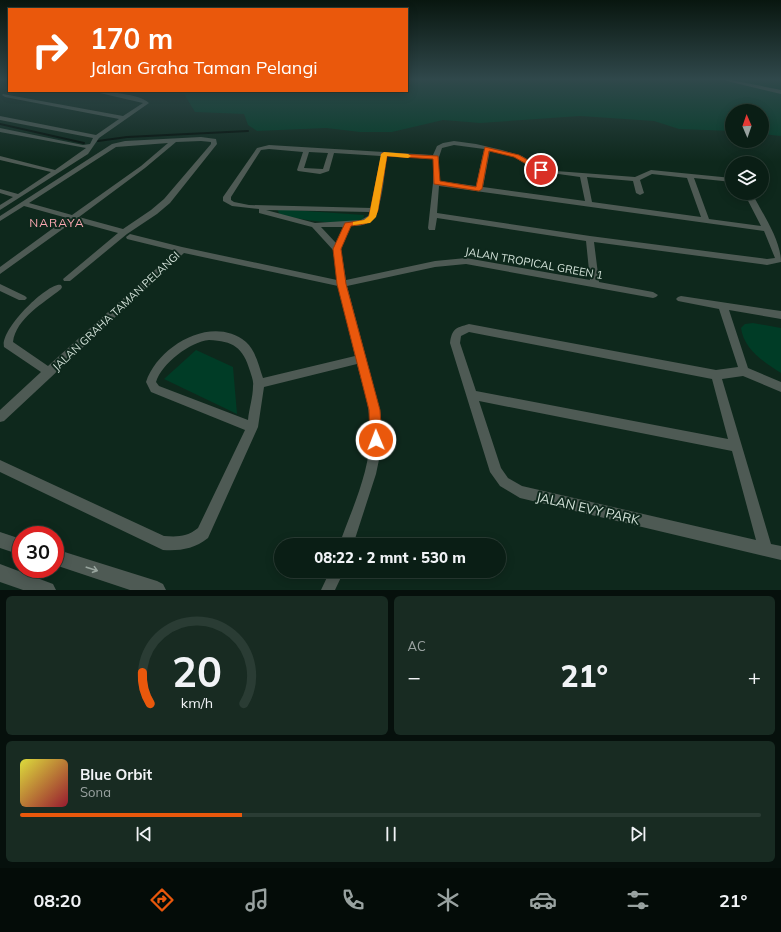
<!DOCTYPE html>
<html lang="id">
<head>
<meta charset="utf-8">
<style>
	:root { --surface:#0a1e15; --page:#182b22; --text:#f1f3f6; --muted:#99a2a0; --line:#2a3c34; --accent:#ea580c }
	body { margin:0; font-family:Mulish,sans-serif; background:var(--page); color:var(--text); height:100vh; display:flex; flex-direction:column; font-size:15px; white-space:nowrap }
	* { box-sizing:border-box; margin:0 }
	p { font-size:13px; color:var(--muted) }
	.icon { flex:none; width:22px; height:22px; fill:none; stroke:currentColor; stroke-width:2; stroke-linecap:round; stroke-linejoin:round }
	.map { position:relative; height:590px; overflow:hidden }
	.sheet { display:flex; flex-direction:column; gap:6px; padding:6px; background:#06100c; flex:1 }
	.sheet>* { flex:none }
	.top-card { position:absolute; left:8px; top:8px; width:400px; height:84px; border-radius:0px; box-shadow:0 2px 10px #0003,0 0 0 1px var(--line); background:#ea580c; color:#fff; overflow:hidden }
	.needle { width:26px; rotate:358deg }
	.controls { position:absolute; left:725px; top:104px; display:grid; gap:8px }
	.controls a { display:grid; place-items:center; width:44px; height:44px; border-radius:50%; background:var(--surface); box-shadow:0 2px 10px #0003,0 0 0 1px var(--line); font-size:20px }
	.speed { position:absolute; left:12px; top:526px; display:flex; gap:8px; font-size:20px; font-weight:700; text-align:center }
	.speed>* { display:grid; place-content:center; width:52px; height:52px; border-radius:50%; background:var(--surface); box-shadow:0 2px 10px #0003,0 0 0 1px var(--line); line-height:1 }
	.speed .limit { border:6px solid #d22; background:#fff; color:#111 }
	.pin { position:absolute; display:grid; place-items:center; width:34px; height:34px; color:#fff; margin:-17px; border:2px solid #fff; border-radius:50%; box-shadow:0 1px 4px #0007 }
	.me { position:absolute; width:44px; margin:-22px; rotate:359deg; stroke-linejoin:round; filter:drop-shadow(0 0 3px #0008) }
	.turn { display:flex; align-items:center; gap:14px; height:84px; padding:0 16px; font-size:18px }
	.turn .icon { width:52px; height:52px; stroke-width:2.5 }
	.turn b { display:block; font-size:28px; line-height:34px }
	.big { font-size:30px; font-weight:800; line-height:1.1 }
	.sheet .widget { flex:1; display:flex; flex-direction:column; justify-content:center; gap:6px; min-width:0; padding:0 14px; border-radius:6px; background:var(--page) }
	.sheet .dial { align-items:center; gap:0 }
	.dial svg { height:104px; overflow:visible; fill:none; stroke:var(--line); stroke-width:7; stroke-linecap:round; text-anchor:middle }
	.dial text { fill:var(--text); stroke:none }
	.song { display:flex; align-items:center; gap:12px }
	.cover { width:48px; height:48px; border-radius:6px; background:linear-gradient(135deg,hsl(60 70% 55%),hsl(350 70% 35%)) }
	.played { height:4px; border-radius:2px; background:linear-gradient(90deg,var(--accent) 30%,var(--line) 30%) }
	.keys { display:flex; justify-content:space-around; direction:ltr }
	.heat { display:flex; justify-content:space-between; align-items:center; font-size:22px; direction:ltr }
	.sheet .tiles { flex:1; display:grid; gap:6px; grid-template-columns:1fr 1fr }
	.widget:last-child { grid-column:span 2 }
	.trip { position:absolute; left:274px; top:538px; width:232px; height:40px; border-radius:20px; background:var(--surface); box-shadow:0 2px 10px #0003,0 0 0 1px var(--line); font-weight:800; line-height:40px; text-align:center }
	.dock { display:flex; height:64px; justify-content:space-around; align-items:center; background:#040c08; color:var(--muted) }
	.dock .icon { width:28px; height:28px }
	.dock .on { color:var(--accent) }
	.dock b { font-size:18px; color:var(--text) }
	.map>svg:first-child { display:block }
	.green { fill:#003c26 }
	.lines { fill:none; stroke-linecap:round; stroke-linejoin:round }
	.stream { stroke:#020d07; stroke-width:2 }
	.minor { fill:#4e5a54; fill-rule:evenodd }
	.tertiary { fill:#4e5a54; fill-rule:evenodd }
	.oneway { stroke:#98a59e }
	.route { fill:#ea580c; stroke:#983908 }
	.slow { fill:#f59e0b }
	.labels { text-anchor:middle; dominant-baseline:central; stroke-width:4; stroke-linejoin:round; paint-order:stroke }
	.street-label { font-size:11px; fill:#d4e3da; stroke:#0e281c }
	.neighbourhood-label { font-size:12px; letter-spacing:1px; fill:#fda9b3; stroke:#0e281c }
	.near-street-label { font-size:13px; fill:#d4e3da; stroke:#0e281c }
</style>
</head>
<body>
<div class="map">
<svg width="781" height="590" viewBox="0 0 781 590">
	<rect width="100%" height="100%" fill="#0e281c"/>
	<path class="green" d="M407 80H781V136L762 134V111H732V131L679 129 654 121 580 116 480 123 443 120 392 132H360L326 128 257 131 248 125 244 114 195 112 184 94 106 91H407Z
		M277 209 364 215 363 221C332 225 310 221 280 215Z
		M753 323 781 328V373C764 362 744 350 741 328L745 324Z
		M196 350 233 367 237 414 164 379Z"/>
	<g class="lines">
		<path class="stream" d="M0 124 84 143
			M98 141 127 137 248 131"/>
		<path class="minor" d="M723 80H731L781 90V94Z
			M91 91C104 91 141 94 149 103L99 138 88 154 0 210V205L13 197 0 193V189L18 194 51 172 0 160V156L55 170 86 148 0 132V128L83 145 90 144 93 138 0 120V116L96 135 119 119 5 97 2 95 3 94 123 116 143 103Z
			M201 137 216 139 217 144 170 203 157 214 127 234 70 281H64L63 279 118 233 74 221 0 274V267L67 218 24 206 0 221V216L112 144 125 141ZM201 141 211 142V144L164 199 151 210 123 229 79 217 145 168 176 142ZM168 143 141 166 72 215 29 203 116 147Z
			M454 141 476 144 502 150 522 156 540 167 556 171 635 177 651 170 732 178V182L694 178 709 219 761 226 744 193H752C762 213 781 240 781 262L767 265 594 242 599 282 653 292 658 295 656 297 653 298 466 264 435 267 347 286 380 410 382 435 381 450 376 474 353 545H339C353 506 373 466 370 424 369 404 362 384 357 364L264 387 258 427 208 538C194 549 180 551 163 550L0 472V460L164 536C177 537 187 537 198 528L245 430 151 392 146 382C158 346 212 314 246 342 256 351 259 367 263 378L355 356 338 286 184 253 4 421 0 422V410L41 372 4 347C0 328 50 281 61 285L62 287 61 289C44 303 16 318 13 342L48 366 176 251 127 239 126 237 130 234 182 247 337 280 333 250 312 227 259 213V209L232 206 223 201V197L257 148 269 145 433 155 437 146 443 143ZM454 145 484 149 476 186 439 181V157L442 148ZM269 149 303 152 297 170 298 171 320 174 329 171 334 153 381 156 372 208 249 205 234 202 231 200V197L261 150ZM490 150 514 157 532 168 544 172 580 177 585 201 483 187ZM309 152 328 153 323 169 304 168ZM387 156 433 159V183L428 228 429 230H435L437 218 586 241 590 280 466 258 435 261 346 280 341 249 351 226C357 226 364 226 369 222 383 214 384 172 387 156ZM652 174 687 178 701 217 592 202 587 177 633 181 636 193 640 195 644 193 640 180ZM439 186 764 231 775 258 767 259 590 236 437 213ZM266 210 370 212 368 216 361 220 315 223ZM321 227H343L336 243ZM209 340C233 341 243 347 250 371 251 375 254 381 253 386 253 397 249 409 248 420L159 386 156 382C162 363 190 342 209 340Z
			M0 284 25 296 27 298 25 300H19L0 291Z
			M681 296 781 311V319L729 310 748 368 781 382V392L743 376 722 379 771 544 781 546V560L520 498 500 486 490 472 450 343C452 329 455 328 469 324L716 370 738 367 719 309 678 301 676 299 678 297ZM469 332 712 379 728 439 476 391 460 343 461 336ZM479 401 732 451 756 540 522 486 508 478 501 468Z
			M330 571H344L335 590H321Z"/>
		<path class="tertiary" d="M0 532 21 539V555L0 548Z
			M55 549 157 581 163 584 166 590H130L55 565Z
			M0 564 53 584 56 590H23L0 582Z"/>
	</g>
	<defs><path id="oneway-shaft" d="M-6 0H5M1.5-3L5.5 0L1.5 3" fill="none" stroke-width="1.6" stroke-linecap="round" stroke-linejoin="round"/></defs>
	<use class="oneway" href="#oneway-shaft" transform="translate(92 569) rotate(18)"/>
	<linearGradient id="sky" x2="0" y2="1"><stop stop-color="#08160f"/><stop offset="0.49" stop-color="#30484b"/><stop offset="1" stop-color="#30484b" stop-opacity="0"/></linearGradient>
	<rect width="781" height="162" fill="url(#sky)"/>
	<path class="route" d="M485 147 519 155 545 170 539 171 514 157 489 151 482 189 479 191 434 184 433 159 387 156 378 210C373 224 365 224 351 226L341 249 346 284 380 410 382 440 380 444 376 446 371 444 370 440 369 410 337 284 333 249 345 223 365 220 369 216 382 153 438 156 440 181 476 187Z"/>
	<path class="slow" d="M384 152 408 154 411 156 408 158 387 156 378 210 376 217 370 223 353 225V222L364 220 369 216 381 154Z"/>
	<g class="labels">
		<g class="street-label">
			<text transform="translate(534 263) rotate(10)">JALAN TROPICAL GREEN 1</text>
			<text transform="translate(116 311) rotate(-43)">JALAN GRAHA TAMAN PELANGI</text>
		</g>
		<g class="neighbourhood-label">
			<text x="57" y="222">NARAYA</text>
		</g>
		<g class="near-street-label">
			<text transform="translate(588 508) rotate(13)">JALAN EVY PARK</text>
		</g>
	</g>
</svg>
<div class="controls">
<a><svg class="needle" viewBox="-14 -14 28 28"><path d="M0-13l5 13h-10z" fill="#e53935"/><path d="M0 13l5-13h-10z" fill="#99a2a0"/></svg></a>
<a><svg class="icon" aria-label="layers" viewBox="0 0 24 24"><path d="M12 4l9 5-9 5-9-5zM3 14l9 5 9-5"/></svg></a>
</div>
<div class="speed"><div class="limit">30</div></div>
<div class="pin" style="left:541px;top:170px;background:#d93025"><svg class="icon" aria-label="arrive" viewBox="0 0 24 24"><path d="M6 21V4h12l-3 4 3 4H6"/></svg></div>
<svg class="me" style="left:376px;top:440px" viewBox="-20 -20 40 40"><circle r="17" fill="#ea580c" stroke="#fff" stroke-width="3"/><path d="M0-11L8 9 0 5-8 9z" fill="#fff"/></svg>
<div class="trip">08:22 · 2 mnt · 530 m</div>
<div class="top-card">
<div class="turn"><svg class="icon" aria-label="right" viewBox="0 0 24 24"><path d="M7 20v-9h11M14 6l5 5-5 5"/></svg><div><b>170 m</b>Jalan Graha Taman Pelangi</div></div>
</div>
</div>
<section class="sheet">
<div class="tiles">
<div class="widget dial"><svg viewBox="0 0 100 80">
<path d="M14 69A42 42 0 1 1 86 69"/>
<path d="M14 69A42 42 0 0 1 8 45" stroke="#ea580c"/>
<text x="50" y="56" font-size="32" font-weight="700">20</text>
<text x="50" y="72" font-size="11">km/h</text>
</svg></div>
<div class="widget"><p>AC</p>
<div class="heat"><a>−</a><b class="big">21°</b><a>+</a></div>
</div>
<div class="widget">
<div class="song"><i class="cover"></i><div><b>Blue Orbit</b><p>Sona</p></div></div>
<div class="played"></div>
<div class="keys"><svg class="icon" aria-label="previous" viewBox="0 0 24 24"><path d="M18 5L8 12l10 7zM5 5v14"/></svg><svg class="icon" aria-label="pause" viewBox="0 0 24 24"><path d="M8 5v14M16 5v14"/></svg><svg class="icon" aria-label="next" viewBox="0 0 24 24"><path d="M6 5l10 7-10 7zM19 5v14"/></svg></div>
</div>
</div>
</section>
<nav class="dock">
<b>08:20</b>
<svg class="icon on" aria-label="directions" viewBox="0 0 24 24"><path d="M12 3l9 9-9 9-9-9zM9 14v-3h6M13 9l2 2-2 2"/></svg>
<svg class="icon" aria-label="music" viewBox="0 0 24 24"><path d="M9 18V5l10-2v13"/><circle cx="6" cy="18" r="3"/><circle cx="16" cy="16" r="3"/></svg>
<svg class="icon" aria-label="phone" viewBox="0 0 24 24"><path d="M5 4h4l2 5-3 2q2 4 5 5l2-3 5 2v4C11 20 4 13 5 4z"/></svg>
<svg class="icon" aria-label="climate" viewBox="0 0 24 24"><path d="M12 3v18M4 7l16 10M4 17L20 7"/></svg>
<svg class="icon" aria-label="car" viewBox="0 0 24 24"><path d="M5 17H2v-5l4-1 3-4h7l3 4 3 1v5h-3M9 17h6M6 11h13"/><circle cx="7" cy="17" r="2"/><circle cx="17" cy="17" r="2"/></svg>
<svg class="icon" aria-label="filters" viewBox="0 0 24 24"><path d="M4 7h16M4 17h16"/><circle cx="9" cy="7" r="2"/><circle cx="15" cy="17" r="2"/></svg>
<b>21°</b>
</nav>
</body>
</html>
